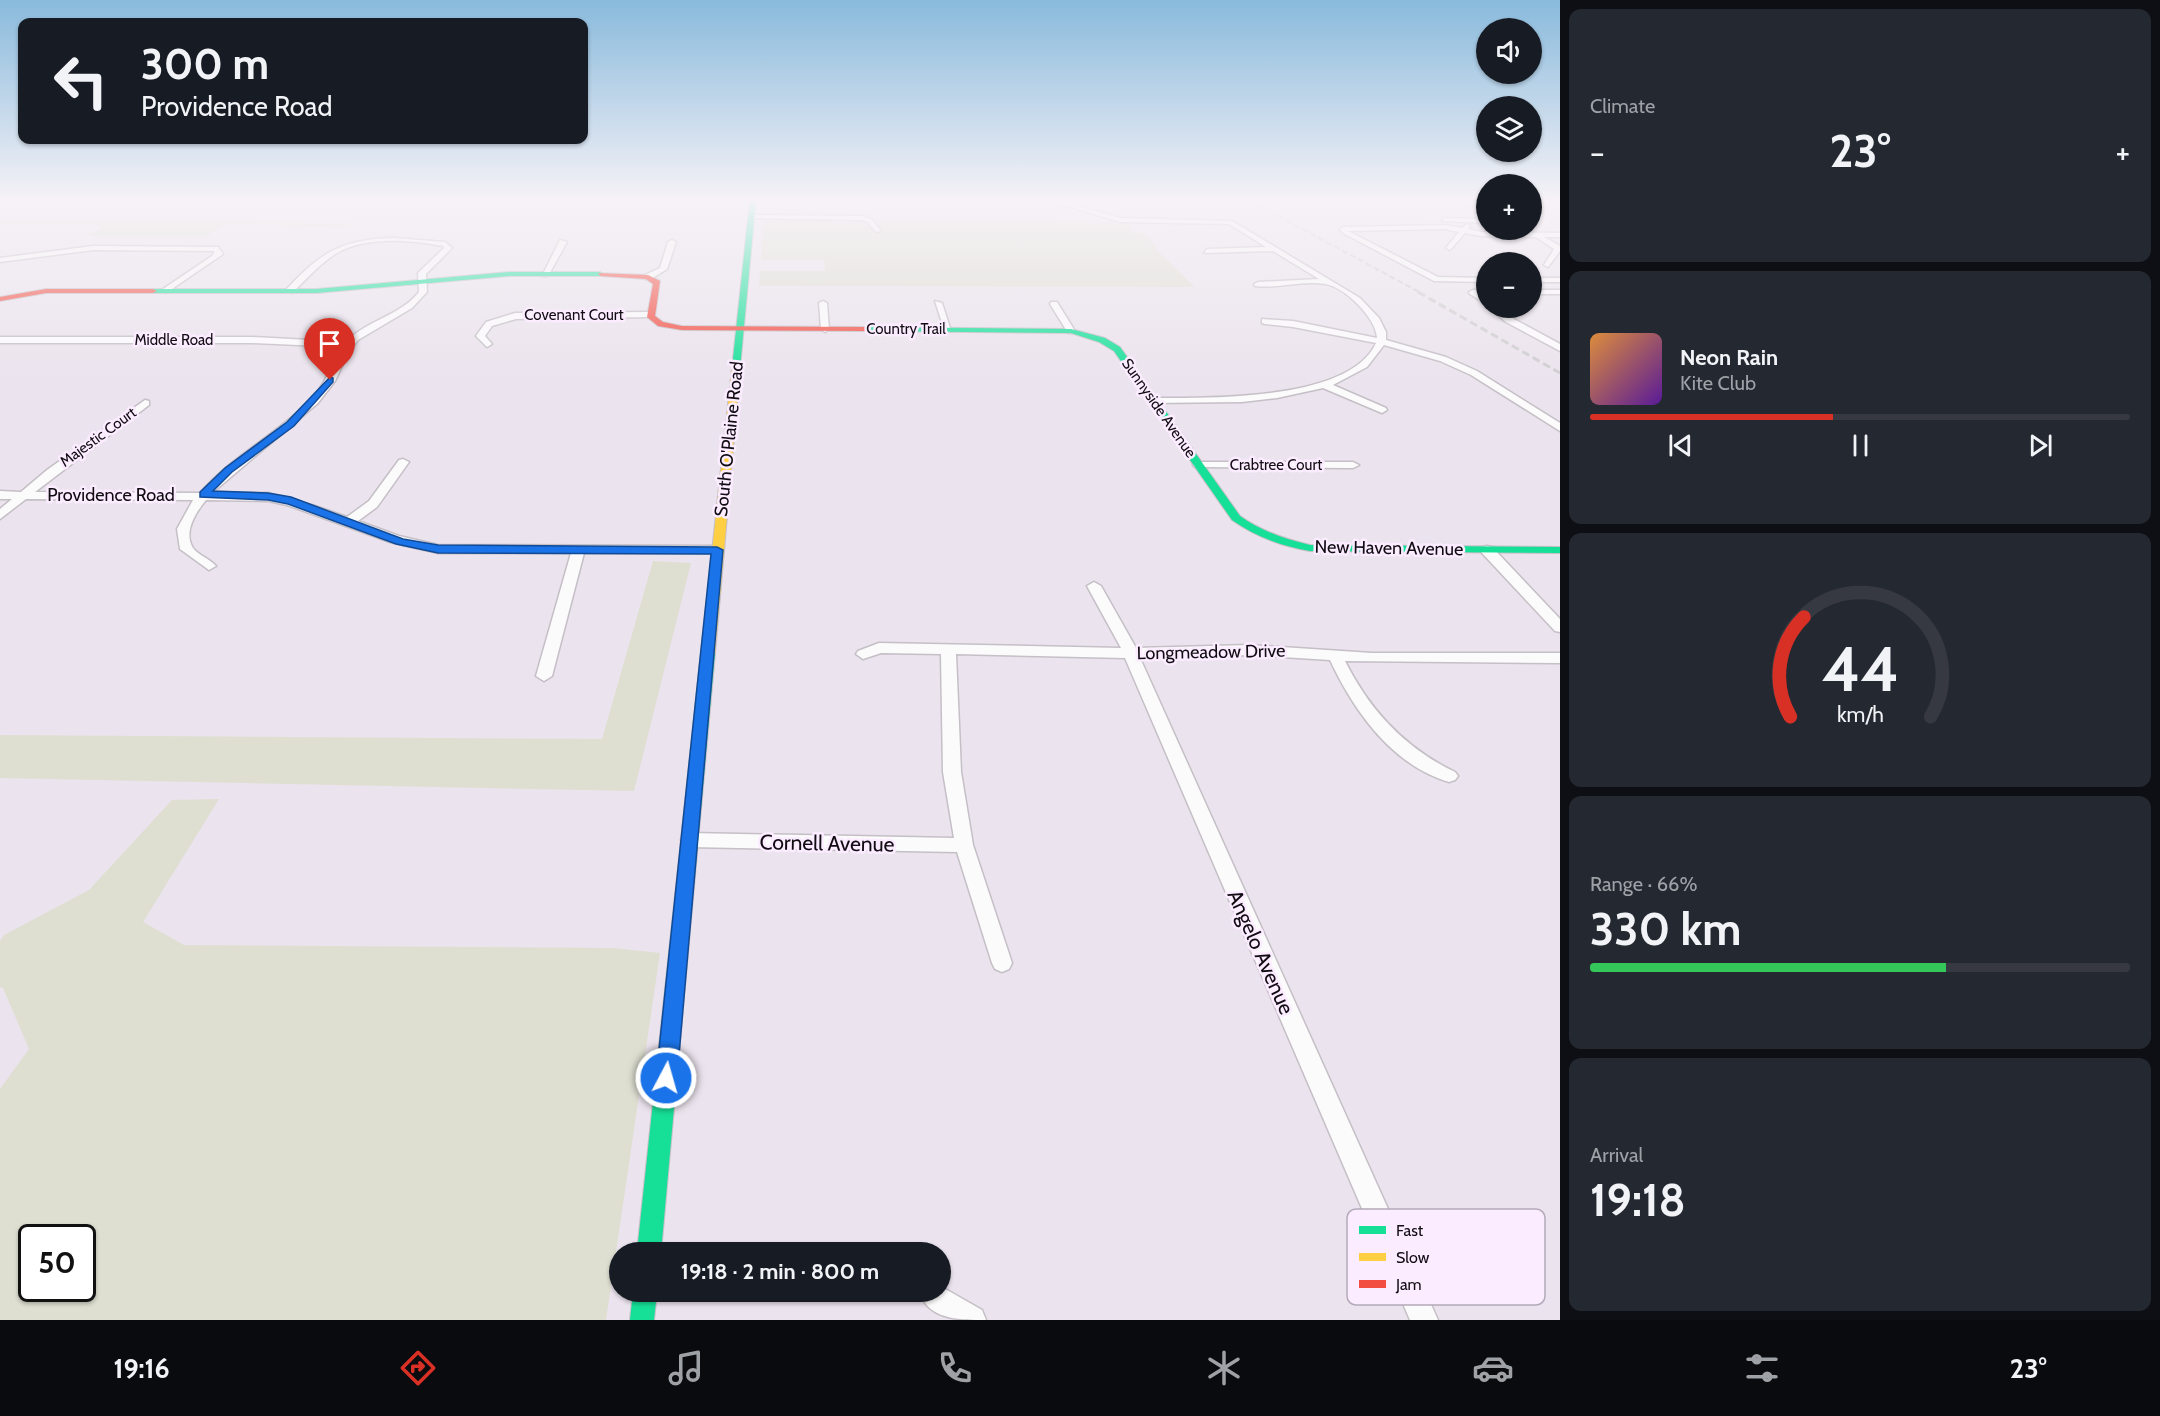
<!DOCTYPE html>
<html lang="en">
<head>
<meta charset="utf-8">
<style>
	:root { --surface:#171b24; --page:#242831; --text:#f1f3f6; --muted:#9ea1a6; --line:#363941; --accent:#d93025 }
	body { margin:0; font-family:Cabin,sans-serif; background:var(--page); color:var(--text); height:100vh; display:flex; flex-direction:column; font-size:22px; white-space:nowrap }
	* { box-sizing:border-box; margin:0 }
	p { font-size:20px; color:var(--muted) }
	.icon { flex:none; width:33px; height:33px; fill:none; stroke:currentColor; stroke-width:2; stroke-linecap:round; stroke-linejoin:round }
	.map { position:relative; flex:1; overflow:hidden }
	.sheet { display:flex; flex-direction:column; gap:9px; padding:9px; background:#0d0f14; width:600px }
	.sheet>* { flex:none }
	.banner { position:absolute; left:18px; top:18px; width:570px; height:126px; border-radius:12px; box-shadow:0 2px 4px #0004; background:#171b24; color:var(--text); overflow:hidden }
	.tools { position:absolute; left:1476px; top:18px; display:grid; gap:12px }
	.tools a { display:grid; place-items:center; width:66px; height:66px; border-radius:50%; background:var(--surface); box-shadow:0 2px 4px #0004; font-size:30px }
	.speed { position:absolute; left:18px; top:1224px; display:flex; gap:12px; font-size:30px; font-weight:700; text-align:center }
	.speed>* { display:grid; place-content:center; width:78px; height:78px; border-radius:50%; background:var(--surface); box-shadow:0 2px 4px #0004; line-height:1 }
	.speed .limit { border:3px solid #111; border-radius:9px; background:#fff; color:#111 }
	.pin { position:absolute; display:grid; place-items:center; width:51px; height:51px; color:#fff; margin:-62px -26px; border-radius:50% 50% 50% 0; rotate:-45deg; box-shadow:0 0 6px #0007 }
	.pin .icon { rotate:45deg }
	.me { position:absolute; width:66px; margin:-33px; rotate:6deg; stroke-linejoin:round; filter:drop-shadow(0 0 4px #0008) }
	.turn { display:flex; align-items:center; gap:21px; height:126px; padding:0 24px; font-size:27px }
	.turn .icon { width:78px; height:78px; stroke-width:2.5 }
	.turn b { display:block; font-size:42px; line-height:51px }
	.big { font-size:45px; font-weight:800; line-height:1.1 }
	.sheet .tile { flex:1; display:flex; flex-direction:column; justify-content:center; gap:9px; min-width:0; padding:0 21px; border-radius:12px; background:var(--page) }
	.sheet .dial { align-items:center; gap:0 }
	.dial svg { height:156px; overflow:visible; fill:none; stroke:var(--line); stroke-width:7; stroke-linecap:round; text-anchor:middle }
	.dial text { fill:var(--text); stroke:none }
	.song { display:flex; align-items:center; gap:18px }
	.cover { width:72px; height:72px; border-radius:9px; background:linear-gradient(135deg,hsl(30 70% 55%),hsl(270 70% 35%)) }
	.played { height:6px; border-radius:3px; background:linear-gradient(90deg,var(--accent) 45%,var(--line) 45%) }
	.keys { display:flex; justify-content:space-around; direction:ltr }
	.heat { display:flex; justify-content:space-between; align-items:center; font-size:33px; direction:ltr }
	.charge { height:9px; border-radius:4px; background:linear-gradient(90deg,#34c759 66%,var(--line) 0) }
	.trip { position:absolute; left:609px; top:1242px; width:342px; height:60px; border-radius:30px; background:var(--surface); box-shadow:0 2px 4px #0004; font-weight:800; line-height:60px; text-align:center }
	.tab-bar { display:flex; height:96px; justify-content:space-around; align-items:center; background:#090b0e; color:var(--muted) }
	.tab-bar .icon { width:42px; height:42px }
	.tab-bar .active { color:var(--accent) }
	.tab-bar b { font-size:27px; color:var(--text) }
	main { display:flex; flex:1; min-height:0 }
	.map>svg:first-child { display:block }
	.green { fill:#dedfd1; fill-rule:evenodd }
	.lines { fill:none; stroke-linecap:round; stroke-linejoin:round }
	.street-casing { stroke:#c5bfc6; stroke-width:3 }
	.fast-casing { stroke:#c5bfc6; stroke-width:2 }
	.slow-casing { stroke:#c5bfc6; stroke-width:2 }
	.jam-casing { stroke:#c5bfc6; stroke-width:2 }
	.street { fill:#fcfbfc; fill-rule:evenodd }
	.fast { fill:#16e098; fill-rule:evenodd }
	.slow { fill:#ffcf43; fill-rule:evenodd }
	.jam { fill:#f24e42; fill-rule:evenodd }
	.rail-far1 { stroke:#cfcdcf; stroke-width:2; stroke-dasharray:6 3; stroke-linecap:butt }
	.rail { stroke:#cfcdcf; stroke-width:3; stroke-dasharray:8 4; stroke-linecap:butt }
	.route { fill:#1a73e8; stroke:#114b97; stroke-width:1.5 }
	.labels { text-anchor:middle; dominant-baseline:central; stroke-width:5; stroke-linejoin:round; paint-order:stroke }
	.far-street-label { font-size:15px; fill:#100c12; stroke:#fbecff }
	.street-label { font-size:18px; fill:#100c12; stroke:#fbecff }
	.near-street-label { font-size:21px; fill:#100c12; stroke:#fbecff }
	.key { fill:#fbecff; stroke:#b4a9b8; stroke-width:1.5 }
	.key-label { font-size:16px; fill:#100c12 }
</style>
</head>
<body>
<main>
<div class="map">
<svg width="1560" height="1320" viewBox="0 0 1560 1320">
	<rect width="100%" height="100%" fill="#ebe3ed"/>
	<path class="green" d="M764 218 1129 223 1132 232 1143 233 1150 238 1157 250 1195 287 759 286 760 271H825L824 260H761Z
		M0 219 351 223 347 227 225 224 207 236H87L102 227 98 225H0Z
		M653 561 691 563 634 791 0 778V735L602 739Z
		M219 799 143 922 184 945 612 948 660 953 606 1320H0V1089L29 1049 3 988 0 987V941L4 935 89 890 172 800ZM32 1238H82V1288H32Z"/>
	<g class="lines">
		<defs>
			<path id="street" d="M1044 199H1055L1120 218 1232 221 1360 298 1379 318 1386 332V340L1446 357 1477 371 1560 423V431L1471 375 1440 361 1384 345 1367 367 1333 385 1386 408 1387 410 1382 413 1323 388 1277 398 1242 402 1151 403 1150 401 1155 398C1209 398 1350 401 1376 343L1293 327 1265 324 1262 323V319L1293 321 1377 338C1376 318 1345 287 1325 284 1303 280 1278 289 1255 286L1254 284 1258 282 1319 279 1273 251 1204 253 1207 249 1266 247 1229 224 1120 222Z
				M1460 199H1468L1486 209V213Z
				M751 215 862 216 871 219 881 231 876 232 867 221 862 220 749 218Z
				M1444 218 1486 219V223L1442 221Z
				M1467 224 1470 226 1468 229 1481 232 1560 233V237H1544L1560 246V251L1548 267 1544 265 1554 249 1536 237 1481 236 1465 233 1450 250 1446 248 1459 232 1445 229 1348 231 1438 277 1486 278V282L1434 281 1343 233 1340 229 1343 227 1445 225 1462 228Z
				M394 238 445 242 452 248 426 274 427 292 412 308 358 340 348 353 335 381 318 403 212 493H268L315 506 347 517 369 501 399 460 403 459 409 462 377 507 358 521 399 536 438 545 717 546 723 550 722 553H584L552 676 544 681 536 676 571 553H438L390 542 287 505 268 501 206 500C196 512 183 532 193 548 198 555 210 559 216 566L209 570 180 549 177 529 193 500 26 499 0 519V509L12 499H0V491L21 492 47 470 145 400 149 401V405L35 492 200 493C233 455 280 433 314 396 327 381 332 364 342 347L252 343H0V337H252L346 342C367 320 400 316 419 292L418 273 444 248 443 246C411 240 366 236 337 253 320 263 307 279 292 293L285 291C319 253 342 239 394 238Z
				M560 240 567 242 548 276H542Z
				M672 240 676 242 667 269 651 279H645V275L660 268 668 242Z
				M93 246 218 247 223 254 166 293 162 291 163 289 212 256 215 251 93 250 0 262V258Z
				M1532 278H1560V282H1532Z
				M1473 290H1486V294H1481L1486 298V304L1470 294 1469 292Z
				M1532 290H1560V294H1532Z
				M823 301 827 303 829 329 825 332 821 329 819 303Z
				M935 301 942 303 951 331 944 329Z
				M1051 302H1057L1075 331 1074 333H1068L1050 304Z
				M1489 308H1498L1512 318 1560 344V351L1506 322Z
				M650 312 654 315 653 317 516 319 492 326 485 336 492 344 487 347 476 336 486 322 515 313Z
				M1199 462H1353L1359 465 1353 468 1195 467 1193 465Z
				M1487 546 1492 547 1560 619V632L1555 631 1482 553 1481 550 1482 547Z
				M1094 582 1101 586 1136 648 1250 645 1372 653H1560V663L1345 661C1370 711 1405 748 1455 772L1458 776 1455 780 1449 782C1392 765 1354 711 1330 660L1250 655 1140 658 1438 1320H1410L1125 658 956 654 961 772 973 845 1012 963 1009 969 1002 972 995 969 992 963 957 852 690 847 683 845 681 840 683 835 690 833 954 838 943 772 941 654 881 653 863 659 856 654 858 651 879 643 1121 648 1087 586Z
				M940 1286 982 1310 986 1320C962 1320 933 1320 922 1298L925 1292H940Z"/>
			<path id="fast" d="M750 199H756L740 368 736 371 732 368Z
				M509 272H600L603 274 600 276H509L316 293H153L149 291 153 289H316Z
				M867 327 1071 329 1105 338 1120 347 1240 516C1261 531 1284 539 1310 545L1560 547V553L1310 551C1282 546 1256 537 1232 520L1114 351 1099 342 1071 333 864 331 863 329Z
				M708 649 715 653 661 1252H637L701 653Z
				M633 1292H657L654 1320H630Z"/>
			<path id="slow" d="M736 365 740 368 715 653 708 657 701 653 732 368Z"/>
			<path id="jam" d="M598 273 648 275 660 281 655 316 663 322 682 326 867 327 871 329 867 331 682 330 658 326 647 317 653 284 646 279 600 276Z
				M46 289H153L157 291 153 293H46L0 301V297Z"/>
		</defs>
		<use href="#street" class="street-casing"/>
		<use href="#fast" class="fast-casing"/>
		<use href="#slow" class="slow-casing"/>
		<use href="#jam" class="jam-casing"/>
		<use href="#street" class="street"/>
		<use href="#fast" class="fast"/>
		<use href="#slow" class="slow"/>
		<use href="#jam" class="jam"/>
		<path class="rail-far1" d="M1247 199 1421 293"/>
		<path class="rail" d="M1418 292 1560 373"/>
	</g>
	<linearGradient id="sky" x2="0" y2="1"><stop stop-color="#89badc"/><stop offset="0.52" stop-color="#f6f2f7"/><stop offset="1" stop-color="#f6f2f7" stop-opacity="0"/></linearGradient>
	<rect width="1560" height="384" fill="url(#sky)"/>
	<path class="route" d="M330 377 333 378V382L294 426 232 472 213 491 268 493 291 497 403 539 438 545 717 547 723 550 677 1078 674 1085 666 1088 659 1085 656 1078 711 554 438 553 396 544 288 504 268 500 200 497V492L225 468 287 422Z"/>
	<g class="labels">
		<g class="far-street-label">
			<text x="574" y="315">Covenant Court</text>
			<text x="906" y="329">Country Trail</text>
			<text x="174" y="340">Middle Road</text>
			<text transform="translate(1159 408) rotate(55)">Sunnyside Avenue</text>
			<text transform="translate(98 437) rotate(-36)">Majestic Court</text>
			<text x="1276" y="465">Crabtree Court</text>
		</g>
		<g class="street-label">
			<text transform="translate(729 439) rotate(-84)">South O'Plaine Road</text>
			<text x="111" y="495">Providence Road</text>
			<text transform="translate(1389 548) rotate(1)">New Haven Avenue</text>
			<text transform="translate(1211 652) rotate(-1)">Longmeadow Drive</text>
		</g>
		<g class="near-street-label">
			<text transform="translate(827 843) rotate(1)">Cornell Avenue</text>
			<text transform="translate(1261 952) rotate(66)">Angelo Avenue</text>
		</g>
	</g>
	<rect x="1347" y="1209" width="198" height="96" rx="9" class="key"/>
	<rect x="1359" y="1226" width="27" height="8" fill="#16e098"/>
	<rect x="1359" y="1253" width="27" height="8" fill="#ffcf43"/>
	<rect x="1359" y="1280" width="27" height="8" fill="#f24e42"/>
	<g class="key-label">
		<text x="1396" y="1236">Fast</text>
		<text x="1396" y="1263">Slow</text>
		<text x="1396" y="1290">Jam</text>
	</g>
</svg>
<div class="tools">
<a><svg class="icon" aria-label="sound" viewBox="0 0 24 24"><path d="M4 9h4l5-4v14l-5-4H4zM17 9q2 3 0 6"/></svg></a>
<a><svg class="icon" aria-label="layers" viewBox="0 0 24 24"><path d="M12 4l9 5-9 5-9-5zM3 14l9 5 9-5"/></svg></a>
<a>+</a>
<a>−</a>
</div>
<div class="speed"><div class="limit">50</div></div>
<div class="pin" style="left:330px;top:380px;background:#d93025"><svg class="icon" aria-label="arrive" viewBox="0 0 24 24"><path d="M6 21V4h12l-3 4 3 4H6"/></svg></div>
<svg class="me" style="left:666px;top:1078px" viewBox="-20 -20 40 40"><circle r="17" fill="#1a73e8" stroke="#fff" stroke-width="3"/><path d="M0-11L8 9 0 5-8 9z" fill="#fff"/></svg>
<div class="trip">19:18 · 2 min · 800 m</div>
<div class="banner">
<div class="turn"><svg class="icon" aria-label="left" viewBox="0 0 24 24"><path d="M17 20v-9H6M10 6l-5 5 5 5"/></svg><div><b>300 m</b>Providence Road</div></div>
</div>
</div>
<section class="sheet">
<div class="tile"><p>Climate</p>
<div class="heat"><a>−</a><b class="big">23°</b><a>+</a></div>
</div>
<div class="tile">
<div class="song"><i class="cover"></i><div><b>Neon Rain</b><p>Kite Club</p></div></div>
<div class="played"></div>
<div class="keys"><svg class="icon" aria-label="previous" viewBox="0 0 24 24"><path d="M18 5L8 12l10 7zM5 5v14"/></svg><svg class="icon" aria-label="pause" viewBox="0 0 24 24"><path d="M8 5v14M16 5v14"/></svg><svg class="icon" aria-label="next" viewBox="0 0 24 24"><path d="M6 5l10 7-10 7zM19 5v14"/></svg></div>
</div>
<div class="tile dial"><svg viewBox="0 0 100 80">
<path d="M14 69A42 42 0 1 1 86 69"/>
<path d="M14 69A42 42 0 0 1 21 18" stroke="#d93025"/>
<text x="50" y="56" font-size="32" font-weight="700">44</text>
<text x="50" y="72" font-size="11">km/h</text>
</svg></div>
<div class="tile"><p>Range · 66%</p><b class="big">330 km</b><div class="charge"></div></div>
<div class="tile"><p>Arrival</p><b class="big">19:18</b></div>
</section>
</main>
<nav class="tab-bar">
<b>19:16</b>
<svg class="icon active" aria-label="directions" viewBox="0 0 24 24"><path d="M12 3l9 9-9 9-9-9zM9 14v-3h6M13 9l2 2-2 2"/></svg>
<svg class="icon" aria-label="music" viewBox="0 0 24 24"><path d="M9 18V5l10-2v13"/><circle cx="6" cy="18" r="3"/><circle cx="16" cy="16" r="3"/></svg>
<svg class="icon" aria-label="phone" viewBox="0 0 24 24"><path d="M5 4h4l2 5-3 2q2 4 5 5l2-3 5 2v4C11 20 4 13 5 4z"/></svg>
<svg class="icon" aria-label="climate" viewBox="0 0 24 24"><path d="M12 3v18M4 7l16 10M4 17L20 7"/></svg>
<svg class="icon" aria-label="car" viewBox="0 0 24 24"><path d="M5 17H2v-5l4-1 3-4h7l3 4 3 1v5h-3M9 17h6M6 11h13"/><circle cx="7" cy="17" r="2"/><circle cx="17" cy="17" r="2"/></svg>
<svg class="icon" aria-label="filters" viewBox="0 0 24 24"><path d="M4 7h16M4 17h16"/><circle cx="9" cy="7" r="2"/><circle cx="15" cy="17" r="2"/></svg>
<b>23°</b>
</nav>
</body>
</html>
